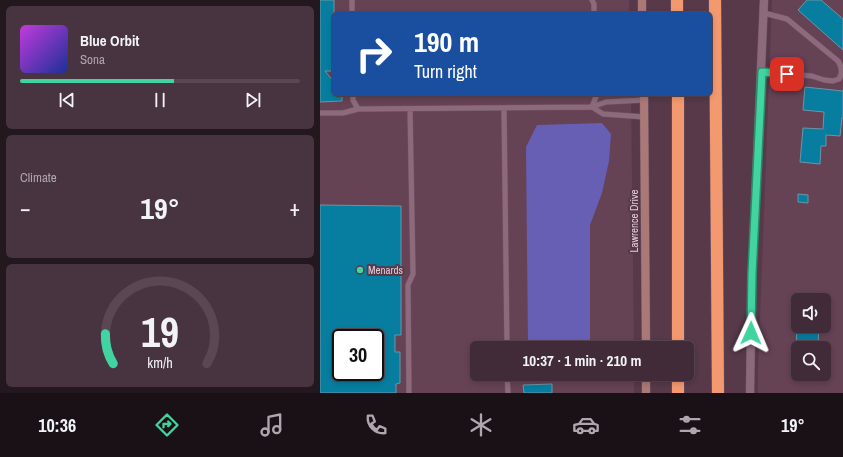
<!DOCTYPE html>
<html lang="en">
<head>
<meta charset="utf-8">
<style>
	:root { --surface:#412b38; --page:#483340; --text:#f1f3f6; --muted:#aea7ae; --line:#5a4753; --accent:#41d4a1 }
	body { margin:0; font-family:"Archivo Narrow",sans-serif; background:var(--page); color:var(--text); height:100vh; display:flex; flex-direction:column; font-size:15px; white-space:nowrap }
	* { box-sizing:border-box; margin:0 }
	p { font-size:13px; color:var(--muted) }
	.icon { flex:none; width:22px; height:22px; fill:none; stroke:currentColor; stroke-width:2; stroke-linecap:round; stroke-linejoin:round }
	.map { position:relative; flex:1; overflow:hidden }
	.drawer { display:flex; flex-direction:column; gap:6px; padding:6px; background:#24181f; width:320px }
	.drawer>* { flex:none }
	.guide { position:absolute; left:12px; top:12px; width:380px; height:84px; border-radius:6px; box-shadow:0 2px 6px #0003,0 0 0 1px var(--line); background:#1a4fa0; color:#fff; overflow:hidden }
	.fabs { position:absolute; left:471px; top:293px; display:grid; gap:8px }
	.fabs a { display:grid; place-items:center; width:40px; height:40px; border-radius:6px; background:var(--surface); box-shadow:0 2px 6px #0003,0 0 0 1px var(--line); font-size:20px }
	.speed { position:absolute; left:12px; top:329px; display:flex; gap:8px; font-size:20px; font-weight:700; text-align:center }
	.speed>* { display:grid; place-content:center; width:52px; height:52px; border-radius:50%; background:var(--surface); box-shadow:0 2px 6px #0003,0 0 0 1px var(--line); line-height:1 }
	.speed .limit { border:2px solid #111; border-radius:6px; background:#fff; color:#111 }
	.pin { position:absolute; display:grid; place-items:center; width:34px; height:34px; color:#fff; margin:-17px; border-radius:8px; box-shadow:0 2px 6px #0006 }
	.me { position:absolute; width:44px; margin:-22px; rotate:1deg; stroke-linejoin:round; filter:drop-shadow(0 0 3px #0008) }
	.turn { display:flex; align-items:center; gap:14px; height:84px; padding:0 16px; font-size:18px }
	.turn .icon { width:52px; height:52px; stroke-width:2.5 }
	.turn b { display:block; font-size:28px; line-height:34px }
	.big { font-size:30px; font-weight:700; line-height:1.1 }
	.drawer .widget { flex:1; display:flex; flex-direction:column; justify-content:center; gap:6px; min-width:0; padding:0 14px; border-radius:6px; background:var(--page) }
	.drawer .dial { align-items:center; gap:0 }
	.dial svg { height:104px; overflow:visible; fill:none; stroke:var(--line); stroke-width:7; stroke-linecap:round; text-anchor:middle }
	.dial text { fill:var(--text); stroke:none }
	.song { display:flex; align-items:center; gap:12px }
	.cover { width:48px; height:48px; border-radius:6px; background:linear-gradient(135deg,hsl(290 70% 55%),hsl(230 70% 35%)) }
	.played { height:4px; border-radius:2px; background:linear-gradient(90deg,var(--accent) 55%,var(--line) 55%) }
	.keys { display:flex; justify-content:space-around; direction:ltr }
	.heat { display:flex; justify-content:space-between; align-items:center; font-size:22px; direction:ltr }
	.trip { position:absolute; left:150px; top:341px; width:224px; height:40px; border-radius:6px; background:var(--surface); box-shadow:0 2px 6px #0003,0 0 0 1px var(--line); font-weight:700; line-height:40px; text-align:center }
	.tabs { display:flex; height:64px; justify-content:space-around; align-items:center; background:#1a1116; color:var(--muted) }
	.tabs .icon { width:28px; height:28px }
	.tabs .selected { color:var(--accent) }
	.tabs b { font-size:18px; color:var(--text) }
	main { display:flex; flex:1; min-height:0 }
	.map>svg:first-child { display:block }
	.built { fill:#664255; fill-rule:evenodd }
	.water { fill:#675fb3 }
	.building { fill:#077ea0; stroke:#6d95a6; fill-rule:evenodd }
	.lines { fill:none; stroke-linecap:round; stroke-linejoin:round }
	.service-casing { stroke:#705665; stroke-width:6 }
	.minor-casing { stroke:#705665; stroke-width:9 }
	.secondary-casing { stroke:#705665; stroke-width:9 }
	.motorway-casing { stroke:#705665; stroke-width:13 }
	.service { stroke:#8c6a7c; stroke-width:5 }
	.minor { stroke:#8c6a7c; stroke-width:8 }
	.secondary { stroke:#ab7878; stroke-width:8 }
	.motorway { stroke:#f39970; stroke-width:12 }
	.route-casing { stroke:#2a8a69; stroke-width:10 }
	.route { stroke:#41d4a1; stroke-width:7 }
	.poi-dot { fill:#41d4a1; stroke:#57394a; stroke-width:1.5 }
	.labels { text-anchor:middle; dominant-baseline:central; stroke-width:4; stroke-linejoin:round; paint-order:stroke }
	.street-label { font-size:11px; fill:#dfccd6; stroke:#57394a }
	.poi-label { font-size:11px; fill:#dfccd6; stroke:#57394a; text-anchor:start }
</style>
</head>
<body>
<main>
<section class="drawer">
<div class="widget">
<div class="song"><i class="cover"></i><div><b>Blue Orbit</b><p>Sona</p></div></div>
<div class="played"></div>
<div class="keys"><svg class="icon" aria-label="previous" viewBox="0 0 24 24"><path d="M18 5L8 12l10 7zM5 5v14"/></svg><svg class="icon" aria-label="pause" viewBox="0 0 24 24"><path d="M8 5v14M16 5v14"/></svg><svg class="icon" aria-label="next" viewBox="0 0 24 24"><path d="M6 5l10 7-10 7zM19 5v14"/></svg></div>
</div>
<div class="widget"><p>Climate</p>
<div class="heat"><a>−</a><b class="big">19°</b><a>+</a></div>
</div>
<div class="widget dial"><svg viewBox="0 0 100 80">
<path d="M14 69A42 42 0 1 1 86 69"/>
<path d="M14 69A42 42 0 0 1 8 46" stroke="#41d4a1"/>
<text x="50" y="56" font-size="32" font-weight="700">19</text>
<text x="50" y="72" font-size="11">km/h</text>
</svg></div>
</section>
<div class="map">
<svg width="523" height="393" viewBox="0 0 523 393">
	<rect width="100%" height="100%" fill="#57394a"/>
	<path class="built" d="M0 0H309V14H14V94H311L314 348H157V374H314V393H0ZM21 338H55V372H21Z
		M452 0H523V393H438V373ZM478 300H504V326H478ZM478 348H504V374H478Z"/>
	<path class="water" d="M282 123 291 134 289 161 282 193 270 225V348H208L206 147 217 125Z"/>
	<path class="building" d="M0 0H14V71H5L14 82V94H22V101L0 102Z
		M487 0H501L523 19V50L478 10Z
		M485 87 523 91V118H522L520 136 506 135V146H501L500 164 480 162 483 128 503 129 504 112 483 110Z
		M478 194 488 195V203L478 202Z
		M0 205 81 206V335H75V352H80V383L76 384V393H0ZM21 338H55V372H21Z
		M477 326H499L498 347H476Z
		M232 384V393H204L203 385Z"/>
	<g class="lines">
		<defs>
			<path id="service" d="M32 0V14
				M272 0 274 4V14
				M442 72 492 76 504 80 513 81 519 79C523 73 522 67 518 61L467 19 444 13
				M33 94V100L38 109 272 107 286 102 324 100
				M272 107 283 114 325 117
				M272 107 277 94
				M184 108 187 348
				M0 113H23L38 109
				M187 374 188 393
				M89 393 88 285 93 274 90 109"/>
			<path id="minor" d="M430 393 432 274 444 0"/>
			<path id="secondary" d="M322 0V14
				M324 94 326 348
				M326 374V393"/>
			<path id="motorway" d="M357 0V14
				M395 0 398 393
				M358 94V348
				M358 393V374"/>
		</defs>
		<use href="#service" class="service-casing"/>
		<use href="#minor" class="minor-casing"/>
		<use href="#secondary" class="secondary-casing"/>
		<use href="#motorway" class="motorway-casing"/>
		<use href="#service" class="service"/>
		<use href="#minor" class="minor"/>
		<use href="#secondary" class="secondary"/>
		<use href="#motorway" class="motorway"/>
	</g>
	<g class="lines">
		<defs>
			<path id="route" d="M431 333 432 274 442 72 467 74"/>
		</defs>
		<use href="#route" class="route-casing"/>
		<use href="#route" class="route"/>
	</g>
	<circle class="poi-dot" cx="40" cy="270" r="4"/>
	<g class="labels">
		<g class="street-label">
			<text transform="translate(314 221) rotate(-90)">Lawrence Drive</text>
		</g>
		<g class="poi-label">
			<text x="48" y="270">Menards</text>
		</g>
	</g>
</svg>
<div class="fabs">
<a><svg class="icon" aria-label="sound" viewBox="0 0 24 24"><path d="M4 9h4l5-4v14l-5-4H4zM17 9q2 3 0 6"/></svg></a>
<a><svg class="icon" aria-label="search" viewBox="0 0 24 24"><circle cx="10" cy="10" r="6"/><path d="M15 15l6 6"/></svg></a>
</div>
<div class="speed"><div class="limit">30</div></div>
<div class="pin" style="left:467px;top:74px;background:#d93025"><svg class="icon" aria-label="arrive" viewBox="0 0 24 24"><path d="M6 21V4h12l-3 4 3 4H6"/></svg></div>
<svg class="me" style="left:431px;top:333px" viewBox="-20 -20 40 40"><path d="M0-17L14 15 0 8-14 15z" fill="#41d4a1" stroke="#fff" stroke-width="4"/></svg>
<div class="trip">10:37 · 1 min · 210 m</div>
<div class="guide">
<div class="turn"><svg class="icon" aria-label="right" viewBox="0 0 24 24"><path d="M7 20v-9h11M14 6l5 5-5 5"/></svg><div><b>190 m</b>Turn right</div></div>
</div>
</div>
</main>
<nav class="tabs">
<b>10:36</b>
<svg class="icon selected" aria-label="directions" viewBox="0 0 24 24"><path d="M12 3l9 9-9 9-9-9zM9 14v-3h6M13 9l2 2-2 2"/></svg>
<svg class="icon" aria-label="music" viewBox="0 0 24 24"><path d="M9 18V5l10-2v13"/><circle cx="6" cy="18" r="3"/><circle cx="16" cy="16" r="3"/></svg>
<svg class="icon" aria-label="phone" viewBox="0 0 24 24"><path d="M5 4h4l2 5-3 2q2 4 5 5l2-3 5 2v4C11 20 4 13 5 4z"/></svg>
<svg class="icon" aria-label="climate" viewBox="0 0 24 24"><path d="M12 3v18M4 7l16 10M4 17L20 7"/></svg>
<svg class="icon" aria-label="car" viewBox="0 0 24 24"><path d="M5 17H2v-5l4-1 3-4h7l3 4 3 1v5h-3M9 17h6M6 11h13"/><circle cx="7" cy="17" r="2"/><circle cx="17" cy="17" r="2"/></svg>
<svg class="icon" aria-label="filters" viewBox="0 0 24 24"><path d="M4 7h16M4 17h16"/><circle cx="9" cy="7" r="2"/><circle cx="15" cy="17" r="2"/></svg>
<b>19°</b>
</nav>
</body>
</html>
